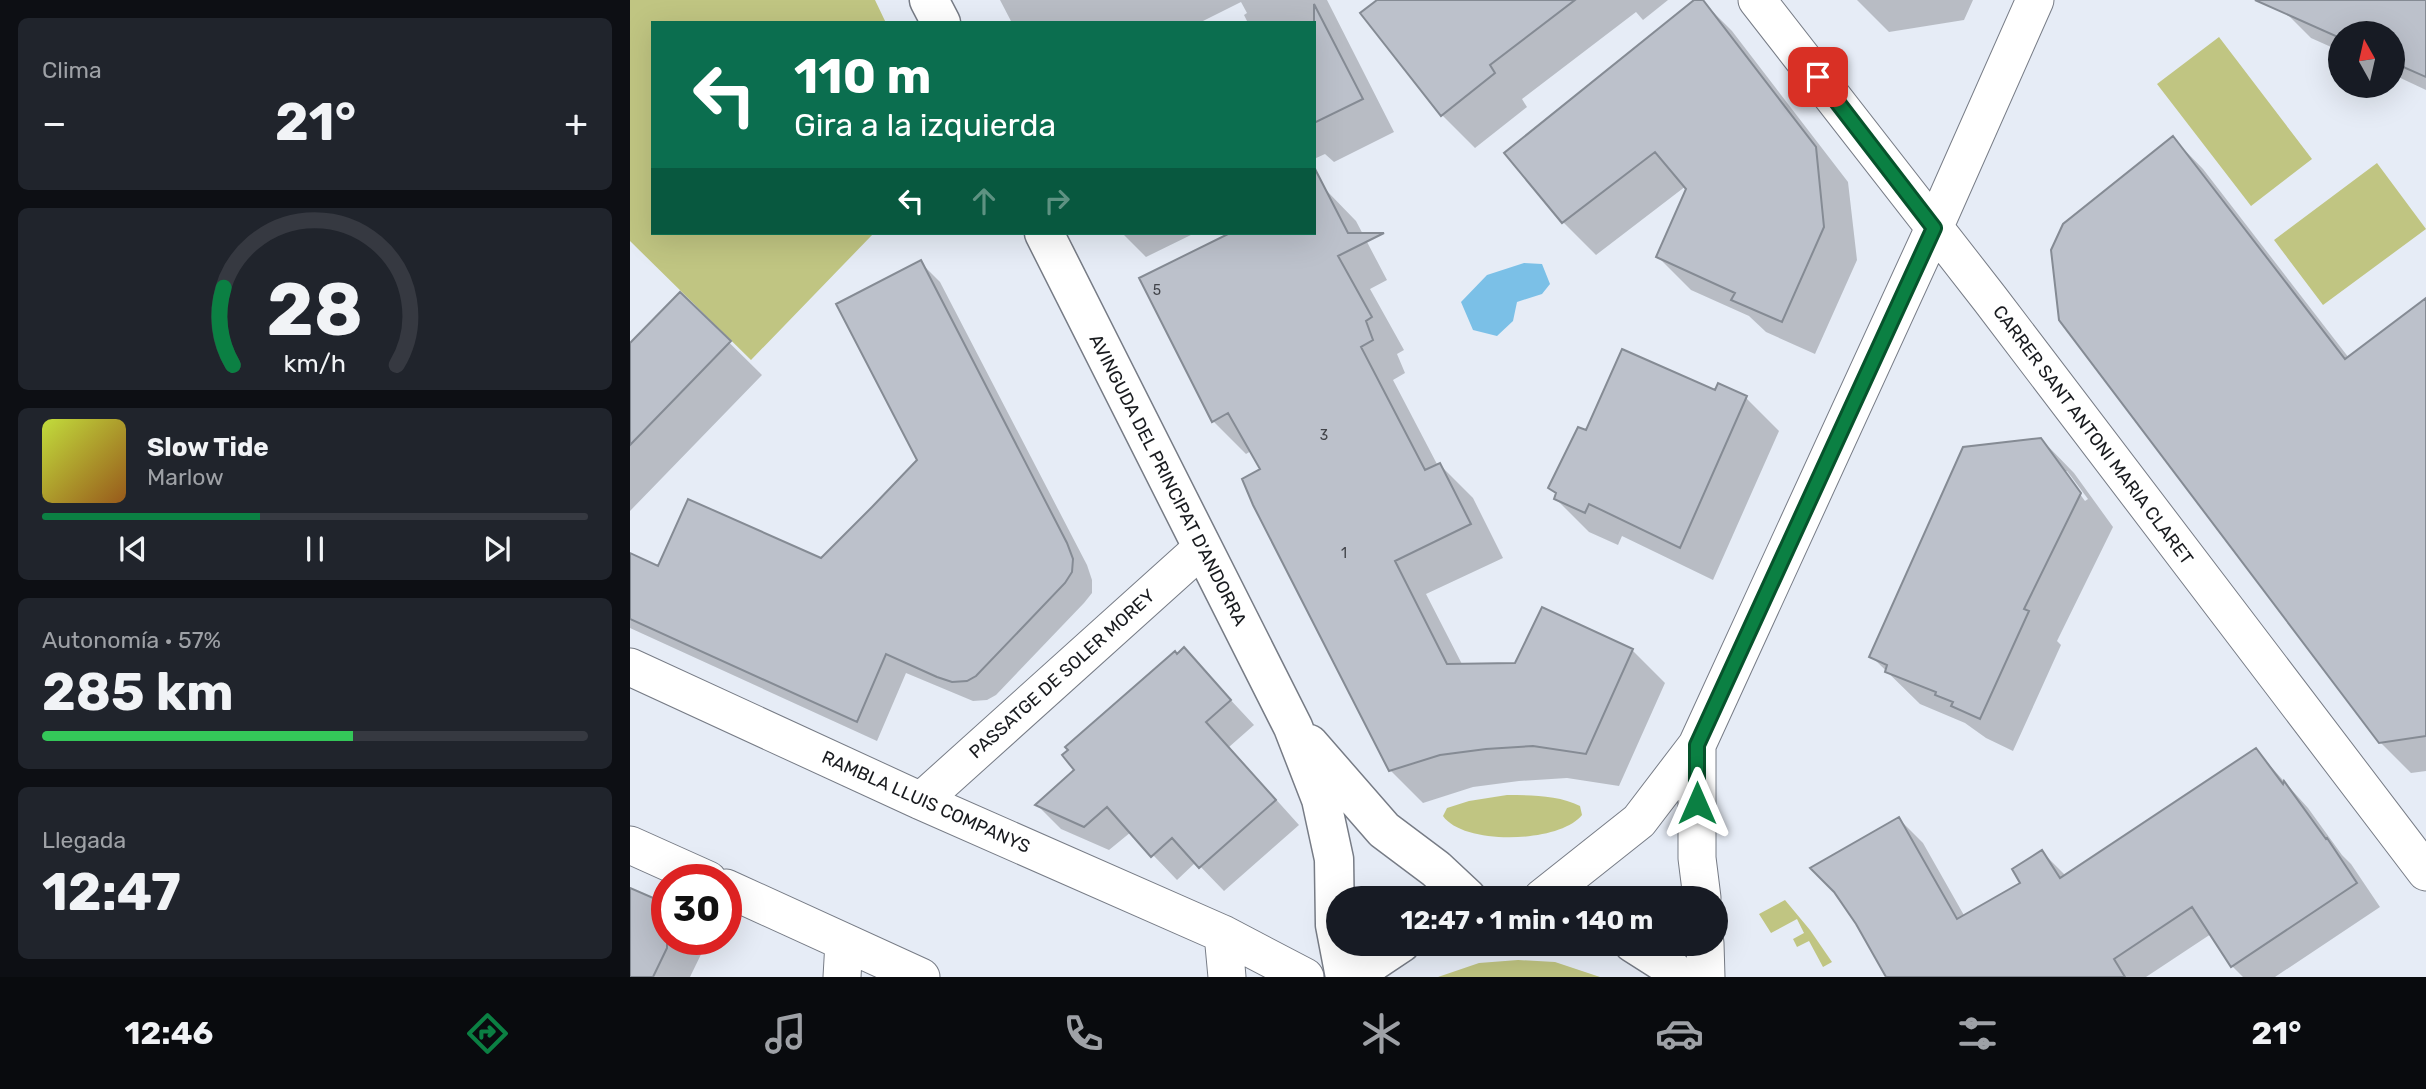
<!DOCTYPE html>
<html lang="es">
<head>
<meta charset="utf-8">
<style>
	:root { --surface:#171b24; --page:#20242c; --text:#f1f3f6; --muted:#9ea1a6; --line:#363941; --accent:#0b8043 }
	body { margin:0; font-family:Rubik,sans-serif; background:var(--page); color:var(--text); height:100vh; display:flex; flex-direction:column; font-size:26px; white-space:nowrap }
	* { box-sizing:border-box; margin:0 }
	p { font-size:23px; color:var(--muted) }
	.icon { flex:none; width:38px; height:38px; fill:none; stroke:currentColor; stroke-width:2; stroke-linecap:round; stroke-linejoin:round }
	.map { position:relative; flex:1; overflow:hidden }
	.side { display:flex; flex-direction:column; gap:18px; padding:18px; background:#0d0f14; width:630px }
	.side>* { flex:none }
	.top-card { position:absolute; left:21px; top:21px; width:665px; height:214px; border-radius:0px; box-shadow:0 7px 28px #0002; background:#0b6e4f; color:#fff; overflow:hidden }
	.needle { width:46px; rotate:352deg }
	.controls { position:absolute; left:1698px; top:21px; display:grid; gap:14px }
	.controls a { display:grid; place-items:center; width:77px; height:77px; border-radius:50%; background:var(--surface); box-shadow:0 7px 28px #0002; font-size:35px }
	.speed { position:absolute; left:21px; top:864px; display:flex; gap:14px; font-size:35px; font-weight:700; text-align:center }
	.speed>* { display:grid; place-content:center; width:91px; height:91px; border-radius:50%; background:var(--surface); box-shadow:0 7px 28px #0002; line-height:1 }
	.speed .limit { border:10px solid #d22; background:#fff; color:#111 }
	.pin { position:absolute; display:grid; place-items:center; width:60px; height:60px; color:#fff; margin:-30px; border-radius:14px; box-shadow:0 4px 10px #0006 }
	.me { position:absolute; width:77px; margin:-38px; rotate:0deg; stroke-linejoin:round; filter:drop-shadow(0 0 5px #0008) }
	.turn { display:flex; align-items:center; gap:24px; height:147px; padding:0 28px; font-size:32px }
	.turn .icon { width:91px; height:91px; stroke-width:2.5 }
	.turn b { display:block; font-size:49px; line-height:60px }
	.lanes { display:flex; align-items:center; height:66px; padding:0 28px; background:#0003; justify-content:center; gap:35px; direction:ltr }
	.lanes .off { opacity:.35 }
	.big { font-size:52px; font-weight:700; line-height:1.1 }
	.side .widget { flex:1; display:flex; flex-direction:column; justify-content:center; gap:10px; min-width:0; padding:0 24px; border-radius:10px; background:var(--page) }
	.side .dial { align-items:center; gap:0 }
	.dial svg { height:182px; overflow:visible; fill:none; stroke:var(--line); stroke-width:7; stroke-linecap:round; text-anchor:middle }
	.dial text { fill:var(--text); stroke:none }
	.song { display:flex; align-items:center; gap:21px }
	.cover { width:84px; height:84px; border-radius:10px; background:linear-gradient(135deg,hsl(70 70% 55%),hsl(30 70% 35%)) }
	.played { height:7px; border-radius:4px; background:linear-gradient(90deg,var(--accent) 40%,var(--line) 40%) }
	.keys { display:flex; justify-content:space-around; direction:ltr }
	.heat { display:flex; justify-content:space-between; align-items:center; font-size:38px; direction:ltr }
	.charge { height:10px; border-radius:5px; background:linear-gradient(90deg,#34c759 57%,var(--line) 0) }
	.trip { position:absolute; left:696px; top:886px; width:402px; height:70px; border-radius:35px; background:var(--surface); box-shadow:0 7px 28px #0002; font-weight:700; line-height:70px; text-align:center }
	.menu { display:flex; height:112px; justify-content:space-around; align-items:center; background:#090b0e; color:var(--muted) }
	.menu .icon { width:49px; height:49px }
	.menu .current { color:var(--accent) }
	.menu b { font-size:32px; color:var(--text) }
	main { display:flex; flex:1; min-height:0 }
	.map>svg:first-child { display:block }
	.green { fill:#c0c582 }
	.water { fill:#7bc0e7 }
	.shadow { fill:#0003; fill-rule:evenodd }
	.building { fill:#bcc1cb; stroke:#858b94; stroke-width:2 }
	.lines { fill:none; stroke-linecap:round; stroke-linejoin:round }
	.street-casing { stroke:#777c86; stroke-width:39 }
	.primary-casing { stroke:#777c86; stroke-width:41 }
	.street { stroke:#fff; stroke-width:37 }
	.primary { stroke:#fff; stroke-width:38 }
	.route-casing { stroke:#07532c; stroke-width:18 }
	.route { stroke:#0b8043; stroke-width:12 }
	.labels { text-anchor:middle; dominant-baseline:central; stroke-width:5; stroke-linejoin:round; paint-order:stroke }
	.number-label { font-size:14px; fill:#42444a }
	.street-label { font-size:18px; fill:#191b1f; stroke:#fff }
</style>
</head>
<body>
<main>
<section class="side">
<div class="widget"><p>Clima</p>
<div class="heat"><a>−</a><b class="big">21°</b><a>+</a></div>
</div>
<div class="widget dial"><svg viewBox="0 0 100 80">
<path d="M14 69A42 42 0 1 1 86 69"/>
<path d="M14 69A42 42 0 0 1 10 35" stroke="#0b8043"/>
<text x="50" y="56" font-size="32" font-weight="700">28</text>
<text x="50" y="72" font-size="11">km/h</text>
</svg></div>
<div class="widget">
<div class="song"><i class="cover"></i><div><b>Slow Tide</b><p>Marlow</p></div></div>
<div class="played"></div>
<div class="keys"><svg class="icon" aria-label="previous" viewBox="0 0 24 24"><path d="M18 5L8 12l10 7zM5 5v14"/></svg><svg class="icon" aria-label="pause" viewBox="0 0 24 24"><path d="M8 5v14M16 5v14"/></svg><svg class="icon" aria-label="next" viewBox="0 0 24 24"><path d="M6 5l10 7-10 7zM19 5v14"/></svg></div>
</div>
<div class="widget"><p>Autonomía · 57%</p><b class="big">285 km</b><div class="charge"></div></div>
<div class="widget"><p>Llegada</p><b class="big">12:47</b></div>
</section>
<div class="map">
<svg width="1796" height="977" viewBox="0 0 1796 977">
	<rect width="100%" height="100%" fill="#e6ecf6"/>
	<path class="green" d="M0 0H245L256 23H23V233H244L121 360 0 241Z
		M1589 37 1682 159 1621 206 1527 84Z
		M1747 163 1796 229 1693 305 1644 240Z
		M877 795C900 795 929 795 950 806L952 815C930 843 834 846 813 816L817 808 839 801Z
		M1155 900 1180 930 1202 962 1193 967 1179 941 1167 947 1163 939 1174 933 1167 919 1141 933 1129 914Z
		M888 960 925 962 970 977H808L849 963Z"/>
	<path class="water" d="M894 263 912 264 920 284 912 294 887 302 883 321 867 336 843 330 831 302 857 275Z"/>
	<path class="shadow" d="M370 0H697L764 132 704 162 695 154 684 159V23H618L614 15 617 13 611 2 569 23H382Z
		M750 0H1038L1013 20 1006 12 892 99 897 107 845 148 812 115Z
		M1066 0H1071L1102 31 1218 182 1227 260 1185 354 1136 332 1119 316 1061 290 1028 257 1058 189 1056 186 966 255 933 222Z
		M1227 0H1343L1334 20 1259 32Z
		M1661 0H1796V90L1762 74V33H1710V51L1681 38 1655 12Z
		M1543 138 1573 169 1719 358 1796 299V771L1781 773 1750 742Z
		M694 188 726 221 757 280 740 289 774 350 767 354 775 373 763 380 808 466 810 465 843 498 873 558 796 594 833 666 886 665 1002 650 1035 683 989 786 937 778 889 781 843 787 793 803 760 770 633 470 621 451 616 454 583 421 511 279 604 233H684Z
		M492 233H565L516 257Z
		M290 262 310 282 457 565 462 580V593L454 603 366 695 357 700 343 701 276 673 247 741 0 628V555L29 568 192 560 289 460Z
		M50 294 132 375 0 511V346Z
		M1089 385 1116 398 1149 431 1083 580 992 536 988 545 959 532 926 499 927 495 920 488 957 433 1086 393Z
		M1411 439 1444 473 1483 527 1427 641 1431 645 1383 751 1356 738 1335 723 1290 704 1241 656ZM1433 471H1437L1458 499 1455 501Z
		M554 650 624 725 599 747 669 825 594 891 566 862 547 880 501 832 479 850 431 829 407 805 447 770Z
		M1626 750 1678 808 1712 855 1721 864 1750 907 1645 977H1613L1602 966 1581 934 1516 977H1257L1269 819 1293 843 1335 917 1392 884 1412 852 1436 876Z
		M0 889 37 940H78L60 977H0Z"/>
	<path class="building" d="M747 0H945L860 65 865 73 811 116 730 13Z
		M1064 0H1073L1186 147 1194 227 1152 322 1101 300 1105 293 1026 257 1056 189 1025 152 932 223 874 153Z
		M1625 0H1796V77L1762 62V33H1710V38Z
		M684 4 733 99 684 123Z
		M1543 136 1715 359 1796 298V736L1749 743 1429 320 1421 250 1433 224Z
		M684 167 718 233H754L708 256 742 317 736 321 743 340 731 347 795 470 810 463 841 524 765 561 817 664 885 663 912 607 1003 649 956 754 903 746 856 749 810 755 759 771 623 505 612 479 630 469 598 413 582 422 509 278 600 233H684Z
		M291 260 437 543 443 559 442 572 435 583 346 676 337 681 322 682 307 677 256 654 227 722 0 619V553L28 566 58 499 191 558 242 507 287 460 206 304Z
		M50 292 101 341 0 445V343Z
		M992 349 1085 390 1088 383 1117 396 1050 548 959 504 955 513 924 499 926 493 918 488 948 427 956 430Z
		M1411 438 1451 493 1394 609 1399 611 1350 719 1321 706 1323 702 1305 695 1306 692 1255 672 1257 665 1239 657 1333 447Z
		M554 647 601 700 576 722 646 800 569 868 542 838 521 857 477 807 454 827 405 805 444 770 432 755 438 750 435 747 545 651 547 654Z
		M1626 748 1653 784 1654 781 1696 839 1697 838 1727 883 1601 967 1562 907 1484 959 1495 977H1256L1226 924 1204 892 1180 868 1269 817 1327 919 1390 883 1382 869 1412 850 1430 878Z
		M0 888 37 904V948L23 977H0Z"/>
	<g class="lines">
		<defs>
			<path id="street" d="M1127 0 1360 299 1796 872
				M0 667 291 801 593 934 675 977
				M1067 745V858L1072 898
				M291 801 572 548
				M0 845 78 880
				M96 888 291 977
				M912 898 1009 821 1067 745 1304 228 1405 0
				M593 934 597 977
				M1075 943 1076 977
				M212 977 214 942"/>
			<path id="primary" d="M299 0 311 23
				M414 233 663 727 691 799 704 859 705 925 715 977
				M679 744 754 830 806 869 837 898
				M1003 943 1033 962 1050 977
				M724 977 744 961 771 943"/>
		</defs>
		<use href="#street" class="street-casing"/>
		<use href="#primary" class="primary-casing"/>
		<use href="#street" class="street"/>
		<use href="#primary" class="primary"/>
	</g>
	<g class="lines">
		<defs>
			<path id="route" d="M1067 803V745L1304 228 1188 77"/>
		</defs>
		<use href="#route" class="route-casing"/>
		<use href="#route" class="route"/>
	</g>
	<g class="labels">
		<g class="number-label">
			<text x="527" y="290">5</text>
			<text x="694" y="435">3</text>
			<text x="714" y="553">1</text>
		</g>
		<g class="street-label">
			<text transform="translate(1463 435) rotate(53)">CARRER SANT ANTONI MARIA CLARET</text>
			<text transform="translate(538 480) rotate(63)">AVINGUDA DEL PRINCIPAT D'ANDORRA</text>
			<text transform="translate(432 674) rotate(-42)">PASSATGE DE SOLER MOREY</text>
			<text transform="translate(296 802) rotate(24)">RAMBLA LLUIS COMPANYS</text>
		</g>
	</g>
</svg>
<div class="controls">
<a><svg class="needle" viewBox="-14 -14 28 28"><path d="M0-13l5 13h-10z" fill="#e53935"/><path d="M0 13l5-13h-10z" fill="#9ea1a6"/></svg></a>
</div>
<div class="speed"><div class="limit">30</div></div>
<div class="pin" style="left:1188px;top:77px;background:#d93025"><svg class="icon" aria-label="arrive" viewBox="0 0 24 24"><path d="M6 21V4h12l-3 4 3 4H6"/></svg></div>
<svg class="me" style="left:1067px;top:803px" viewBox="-20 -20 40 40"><path d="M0-17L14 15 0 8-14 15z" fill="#0b8043" stroke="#fff" stroke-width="4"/></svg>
<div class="trip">12:47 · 1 min · 140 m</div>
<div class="top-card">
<div class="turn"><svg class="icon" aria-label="left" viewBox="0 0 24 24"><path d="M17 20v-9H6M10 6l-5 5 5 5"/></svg><div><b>110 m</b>Gira a la izquierda</div></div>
<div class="lanes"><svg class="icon" aria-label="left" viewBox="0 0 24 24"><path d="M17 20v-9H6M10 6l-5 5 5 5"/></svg><svg class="icon off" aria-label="ahead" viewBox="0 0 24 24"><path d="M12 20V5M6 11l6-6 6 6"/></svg><svg class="icon off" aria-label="right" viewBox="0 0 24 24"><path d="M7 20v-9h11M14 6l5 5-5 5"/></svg></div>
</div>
</div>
</main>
<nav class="menu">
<b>12:46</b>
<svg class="icon current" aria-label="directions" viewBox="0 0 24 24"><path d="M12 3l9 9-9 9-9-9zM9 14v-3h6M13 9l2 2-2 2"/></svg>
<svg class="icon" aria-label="music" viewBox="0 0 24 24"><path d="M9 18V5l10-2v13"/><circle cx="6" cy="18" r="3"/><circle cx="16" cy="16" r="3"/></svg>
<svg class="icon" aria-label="phone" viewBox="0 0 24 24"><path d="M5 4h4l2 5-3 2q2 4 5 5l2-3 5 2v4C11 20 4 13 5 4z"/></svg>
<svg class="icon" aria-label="climate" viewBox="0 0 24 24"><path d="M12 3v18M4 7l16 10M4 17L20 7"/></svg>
<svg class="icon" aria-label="car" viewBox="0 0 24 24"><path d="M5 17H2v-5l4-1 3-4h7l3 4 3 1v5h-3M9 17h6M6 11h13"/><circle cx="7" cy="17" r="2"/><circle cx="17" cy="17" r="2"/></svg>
<svg class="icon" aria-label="filters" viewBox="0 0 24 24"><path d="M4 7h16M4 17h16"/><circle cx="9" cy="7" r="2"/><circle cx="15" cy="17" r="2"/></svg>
<b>21°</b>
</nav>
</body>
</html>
